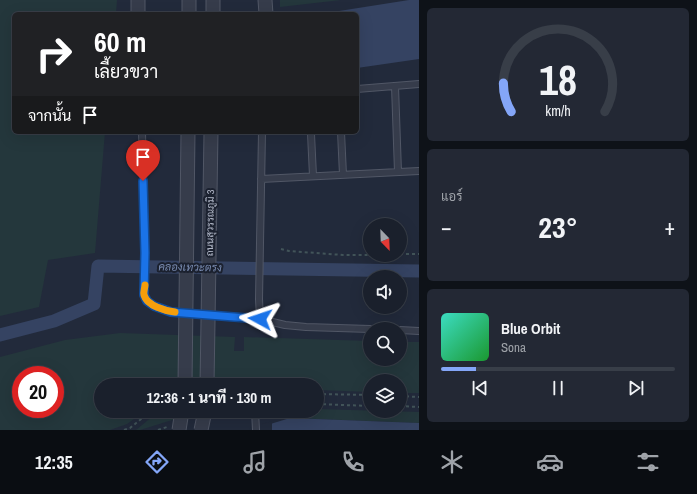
<!DOCTYPE html>
<html lang="th">
<head>
<meta charset="utf-8">
<style>
	:root { --surface:#1a202c; --page:#232834; --text:#f1f3f6; --muted:#9fa3a9; --line:#383e48; --accent:#84a6f8 }
	body { margin:0; font-family:"Archivo Narrow",Sarabun,sans-serif; background:var(--page); color:var(--text); height:100vh; display:flex; flex-direction:column; font-size:15px; white-space:nowrap }
	* { box-sizing:border-box; margin:0 }
	p { font-size:13px; color:var(--muted) }
	.icon { flex:none; width:22px; height:22px; fill:none; stroke:currentColor; stroke-width:2; stroke-linecap:round; stroke-linejoin:round }
	.map { position:relative; flex:1; overflow:hidden }
	.details { display:flex; flex-direction:column; gap:8px; padding:8px; background:#0e1218; width:278px }
	.details>* { flex:none }
	.banner { position:absolute; left:12px; top:12px; width:347px; height:122px; border-radius:6px; box-shadow:0 4px 16px #0002,0 0 0 1px var(--line); background:#202124; color:#fff; overflow:hidden }
	.needle { width:26px; rotate:157deg }
	.tools { position:absolute; left:363px; top:218px; display:grid; gap:8px }
	.tools a { display:grid; place-items:center; width:44px; height:44px; border-radius:50%; background:var(--surface); box-shadow:0 4px 16px #0002,0 0 0 1px var(--line); font-size:20px }
	.speed { position:absolute; left:12px; top:366px; display:flex; gap:8px; font-size:20px; font-weight:700; text-align:center }
	.speed>* { display:grid; place-content:center; width:52px; height:52px; border-radius:50%; background:var(--surface); box-shadow:0 4px 16px #0002,0 0 0 1px var(--line); line-height:1 }
	.speed .limit { border:6px solid #d22; background:#fff; color:#111 }
	.pin { position:absolute; display:grid; place-items:center; width:34px; height:34px; color:#fff; margin:-41px -17px; border-radius:50% 50% 50% 0; rotate:-45deg; box-shadow:0 0 4px #0007 }
	.pin .icon { rotate:45deg }
	.me { position:absolute; width:44px; margin:-22px; rotate:275deg; stroke-linejoin:round; filter:drop-shadow(0 0 3px #0008) }
	.turn { display:flex; align-items:center; gap:14px; height:84px; padding:0 16px; font-size:18px }
	.turn .icon { width:52px; height:52px; stroke-width:2.5 }
	.turn b { display:block; font-size:28px; line-height:34px }
	.then { display:flex; align-items:center; height:38px; padding:0 16px; background:#0003; gap:8px; font-size:15px }
	.big { font-size:30px; font-weight:800; line-height:1.1 }
	.details .widget { flex:1; display:flex; flex-direction:column; justify-content:center; gap:6px; min-width:0; padding:0 14px; border-radius:6px; background:var(--page) }
	.details .dial { align-items:center; gap:0 }
	.dial svg { height:104px; overflow:visible; fill:none; stroke:var(--line); stroke-width:7; stroke-linecap:round; text-anchor:middle }
	.dial text { fill:var(--text); stroke:none }
	.song { display:flex; align-items:center; gap:12px }
	.cover { width:48px; height:48px; border-radius:6px; background:linear-gradient(135deg,hsl(170 70% 55%),hsl(130 70% 35%)) }
	.played { height:4px; border-radius:2px; background:linear-gradient(90deg,var(--accent) 15%,var(--line) 15%) }
	.keys { display:flex; justify-content:space-around; direction:ltr }
	.heat { display:flex; justify-content:space-between; align-items:center; font-size:22px; direction:ltr }
	.trip { position:absolute; left:94px; top:378px; width:230px; height:40px; border-radius:20px; background:var(--surface); box-shadow:0 4px 16px #0002,0 0 0 1px var(--line); font-weight:800; line-height:40px; text-align:center }
	.tabs { display:flex; height:64px; justify-content:space-around; align-items:center; background:#0a0d12; color:var(--muted) }
	.tabs .icon { width:28px; height:28px }
	.tabs .selected { color:var(--accent) }
	.tabs b { font-size:18px; color:var(--text) }
	main { display:flex; flex:1; min-height:0 }
	.map>svg:first-child { display:block }
	.green { fill:#24373c; fill-rule:evenodd }
	.water { fill:#354362 }
	.pier { fill:#222a3b }
	.lines { fill:none; stroke-linecap:round; stroke-linejoin:round }
	.canal { stroke:#354362; stroke-width:13 }
	.service-casing { stroke:#515766; stroke-width:8 }
	.minor-casing { stroke:#515766; stroke-width:15 }
	.path { stroke:#425459; stroke-width:2; stroke-dasharray:3 3; stroke-linecap:butt }
	.service { stroke:#363c4b; stroke-width:6 }
	.minor { stroke:#363c4b; stroke-width:13 }
	.minor-bridge-casing { stroke:#515766; stroke-width:15; stroke-linecap:butt }
	.minor-bridge { stroke:#363c4b; stroke-width:13 }
	.route-casing { stroke:#114b97; stroke-width:10 }
	.route { stroke:#1a73e8; stroke-width:7 }
	.slow { stroke:#f59e0b; stroke-width:7 }
	.labels { text-anchor:middle; dominant-baseline:central; stroke-width:4; stroke-linejoin:round; paint-order:stroke }
	.street-label { font-size:10px; fill:#b1b7c7; stroke:#1b212f }
	.water-label { font-size:11px; font-style:italic; fill:#788aaf; stroke:#1b212f }
</style>
</head>
<body>
<main>
<div class="map">
<svg width="419" height="430" viewBox="0 0 419 430">
	<rect width="100%" height="100%" fill="#222a3b"/>
	<path class="green" d="M0 0H117L116 14H14V132H105L95 253 48 260 39 307 0 316Z
		M280 0H341L280 7Z
		M120 333 235 337 234 351H244V337L370 341V359H400V342H419V393H400V381H370V392L317 390V385H238L222 382 197 380 184 385H101V411H145L127 424 110 430H0V357L65 340ZM21 375H55V409H21Z
		M317 409 419 412V423L290 418V411H317Z
		M159 411H201L140 430H136Z"/>
	<path class="water" d="M409 0H419V59L357 68V14H320Z
		M290 418 419 423V430H251Z"/>
	<path class="pier" d="M272 421V430H249L250 428Z"/>
	<g class="lines">
		<path class="canal" d="M0 335 54 321 94 304 98 266 419 271"/>
		<defs>
			<path id="service" d="M395 86 398 172
				M357 89 419 84
				M142 132 145 253 144 295 147 301 154 306 171 312 260 319
				M262 132 259 299 260 319 285 325 306 327 370 329
				M312 132 311 134 313 176
				M341 132 343 175
				M261 179 419 171
				M400 330 419 331
				M255 411 256 430"/>
			<path id="minor" d="M265 0 266 14
				M138 14V0
				M189 14V0
				M213 14V0"/>
		</defs>
		<use href="#service" class="service-casing"/>
		<use href="#minor" class="minor-casing"/>
		<path class="path" d="M281 249 289 251 343 255H370
			M400 254H419
			M317 394 370 395
			M400 396 419 397
			M317 404 370 406
			M400 406 419 407
			M124 430 130 428 151 411
			M158 430 167 427"/>
		<use href="#service" class="service"/>
		<use href="#minor" class="minor"/>
		<defs>
			<path id="minor-bridge" d="M185 385 188 132
				M207 385 211 132
				M179 430 182 411
				M201 430 205 411"/>
		</defs>
		<use href="#minor-bridge" class="minor-bridge-casing"/>
		<use href="#minor-bridge" class="minor-bridge"/>
	</g>
	<g class="lines">
		<defs>
			<path id="route" d="M143 181 145 253 144 295 147 301 154 306 171 312 260 319"/>
		</defs>
		<use href="#route" class="route-casing"/>
		<use href="#route" class="route"/>
		<path class="slow" d="M145 285C145 288 143 292 144 295 147 306 166 311 175 312"/>
	</g>
	<g class="labels">
		<g class="street-label">
			<text transform="translate(210 223) rotate(-89)">ถนนสุวรรณภูมิ 3</text>
		</g>
		<g class="water-label">
			<text transform="translate(190 267) rotate(1)">คลองเทวะตรง</text>
		</g>
	</g>
</svg>
<div class="tools">
<a><svg class="needle" viewBox="-14 -14 28 28"><path d="M0-13l5 13h-10z" fill="#e53935"/><path d="M0 13l5-13h-10z" fill="#9fa3a9"/></svg></a>
<a><svg class="icon" aria-label="sound" viewBox="0 0 24 24"><path d="M4 9h4l5-4v14l-5-4H4zM17 9q2 3 0 6"/></svg></a>
<a><svg class="icon" aria-label="search" viewBox="0 0 24 24"><circle cx="10" cy="10" r="6"/><path d="M15 15l6 6"/></svg></a>
<a><svg class="icon" aria-label="layers" viewBox="0 0 24 24"><path d="M12 4l9 5-9 5-9-5zM3 14l9 5 9-5"/></svg></a>
</div>
<div class="speed"><div class="limit">20</div></div>
<div class="pin" style="left:143px;top:181px;background:#d93025"><svg class="icon" aria-label="arrive" viewBox="0 0 24 24"><path d="M6 21V4h12l-3 4 3 4H6"/></svg></div>
<svg class="me" style="left:260px;top:319px" viewBox="-20 -20 40 40"><path d="M0-17L14 15 0 8-14 15z" fill="#1a73e8" stroke="#fff" stroke-width="4"/></svg>
<div class="trip">12:36 · 1 นาที · 130 m</div>
<div class="banner">
<div class="turn"><svg class="icon" aria-label="right" viewBox="0 0 24 24"><path d="M7 20v-9h11M14 6l5 5-5 5"/></svg><div><b>60 m</b>เลี้ยวขวา</div></div>
<div class="then">จากนั้น<svg class="icon" aria-label="arrive" viewBox="0 0 24 24"><path d="M6 21V4h12l-3 4 3 4H6"/></svg></div>
</div>
</div>
<section class="details">
<div class="widget dial"><svg viewBox="0 0 100 80">
<path d="M14 69A42 42 0 1 1 86 69"/>
<path d="M14 69A42 42 0 0 1 8 47" stroke="#84a6f8"/>
<text x="50" y="56" font-size="32" font-weight="700">18</text>
<text x="50" y="72" font-size="11">km/h</text>
</svg></div>
<div class="widget"><p>แอร์</p>
<div class="heat"><a>−</a><b class="big">23°</b><a>+</a></div>
</div>
<div class="widget">
<div class="song"><i class="cover"></i><div><b>Blue Orbit</b><p>Sona</p></div></div>
<div class="played"></div>
<div class="keys"><svg class="icon" aria-label="previous" viewBox="0 0 24 24"><path d="M18 5L8 12l10 7zM5 5v14"/></svg><svg class="icon" aria-label="pause" viewBox="0 0 24 24"><path d="M8 5v14M16 5v14"/></svg><svg class="icon" aria-label="next" viewBox="0 0 24 24"><path d="M6 5l10 7-10 7zM19 5v14"/></svg></div>
</div>
</section>
</main>
<nav class="tabs">
<b>12:35</b>
<svg class="icon selected" aria-label="directions" viewBox="0 0 24 24"><path d="M12 3l9 9-9 9-9-9zM9 14v-3h6M13 9l2 2-2 2"/></svg>
<svg class="icon" aria-label="music" viewBox="0 0 24 24"><path d="M9 18V5l10-2v13"/><circle cx="6" cy="18" r="3"/><circle cx="16" cy="16" r="3"/></svg>
<svg class="icon" aria-label="phone" viewBox="0 0 24 24"><path d="M5 4h4l2 5-3 2q2 4 5 5l2-3 5 2v4C11 20 4 13 5 4z"/></svg>
<svg class="icon" aria-label="climate" viewBox="0 0 24 24"><path d="M12 3v18M4 7l16 10M4 17L20 7"/></svg>
<svg class="icon" aria-label="car" viewBox="0 0 24 24"><path d="M5 17H2v-5l4-1 3-4h7l3 4 3 1v5h-3M9 17h6M6 11h13"/><circle cx="7" cy="17" r="2"/><circle cx="17" cy="17" r="2"/></svg>
<svg class="icon" aria-label="filters" viewBox="0 0 24 24"><path d="M4 7h16M4 17h16"/><circle cx="9" cy="7" r="2"/><circle cx="15" cy="17" r="2"/></svg>
</nav>
</body>
</html>
